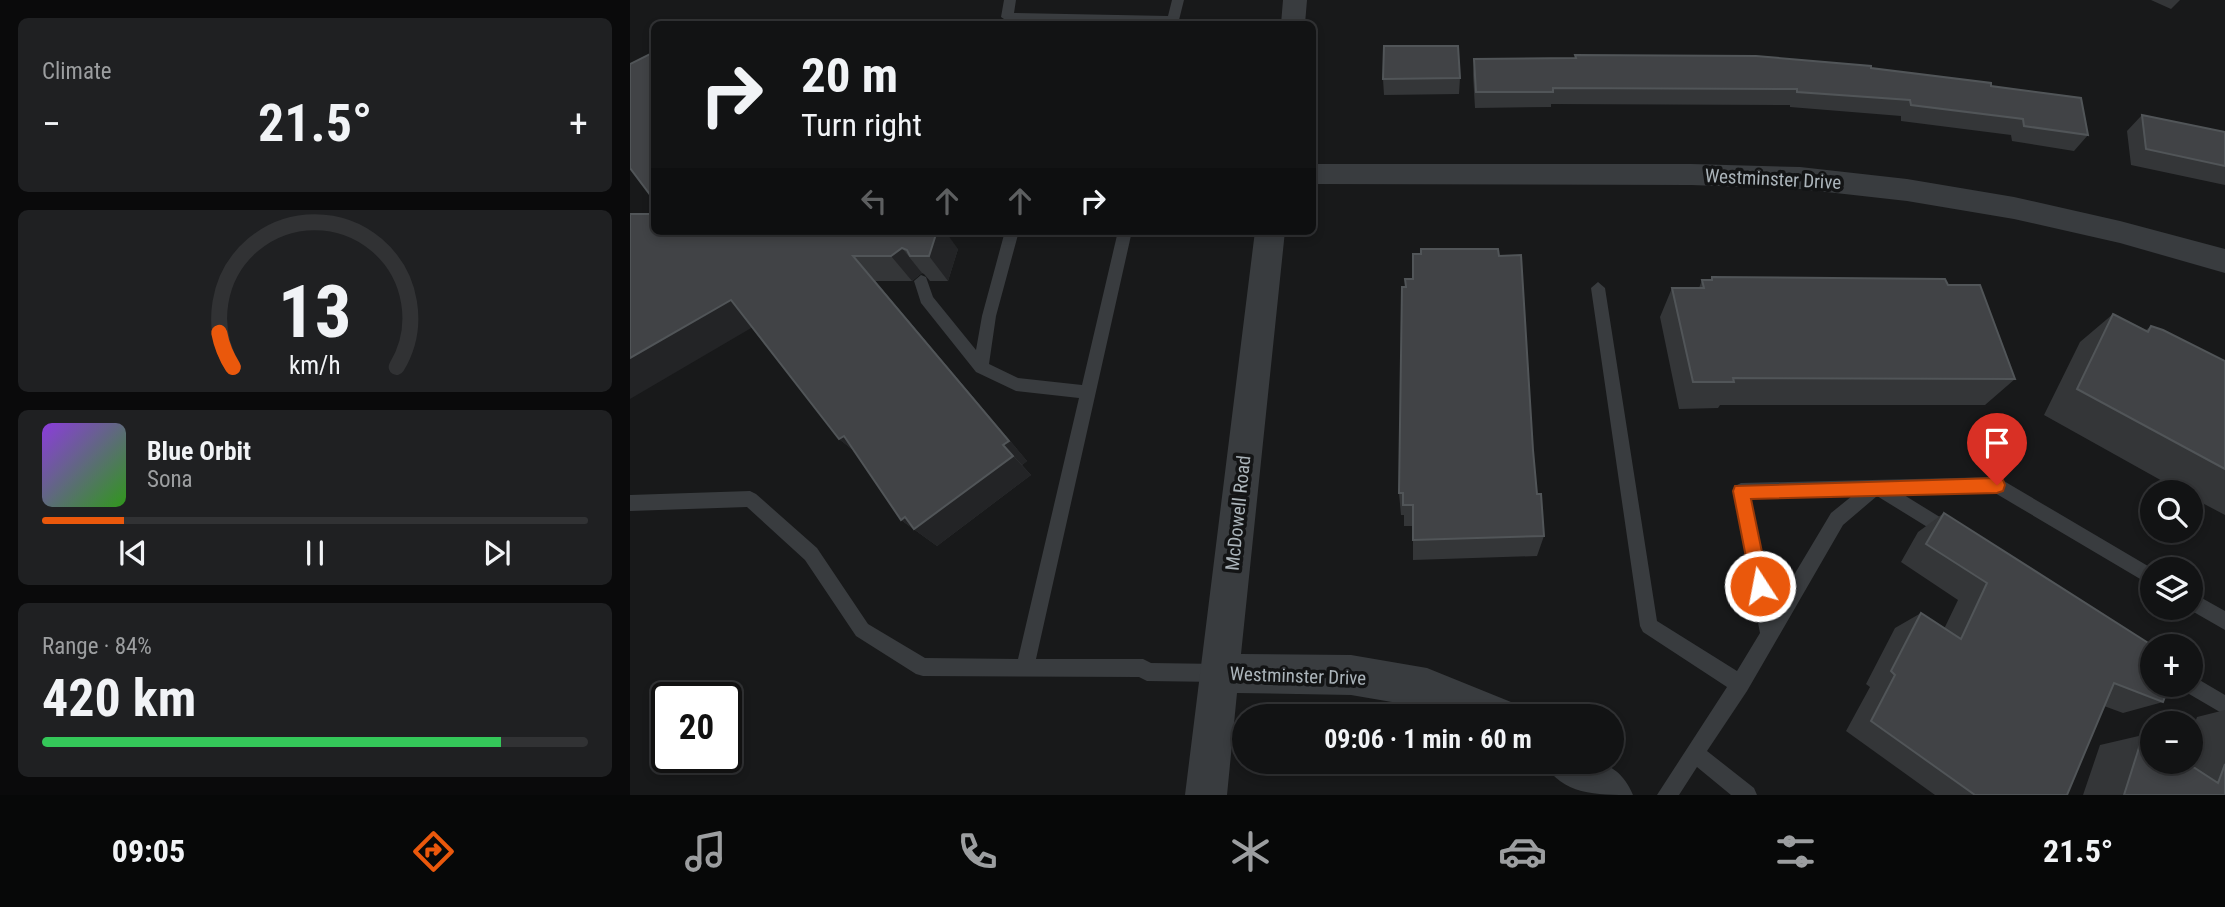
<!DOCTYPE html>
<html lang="en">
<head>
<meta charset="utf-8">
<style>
	:root { --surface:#121314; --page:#1f2022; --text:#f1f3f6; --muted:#9c9ea0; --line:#313234; --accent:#ea580c }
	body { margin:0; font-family:"Roboto Condensed",sans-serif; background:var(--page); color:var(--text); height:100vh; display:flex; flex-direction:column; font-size:26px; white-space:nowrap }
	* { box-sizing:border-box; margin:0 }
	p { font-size:23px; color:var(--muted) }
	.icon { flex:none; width:38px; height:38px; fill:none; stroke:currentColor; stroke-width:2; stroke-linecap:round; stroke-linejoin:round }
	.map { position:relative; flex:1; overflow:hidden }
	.panel { display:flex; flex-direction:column; gap:18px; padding:18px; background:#0a0a0b; width:630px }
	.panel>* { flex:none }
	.hud { position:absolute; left:21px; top:21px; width:665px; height:214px; border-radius:10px; box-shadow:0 4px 10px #0003,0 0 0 2px var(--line); background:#121314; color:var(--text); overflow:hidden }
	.buttons { position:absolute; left:1510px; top:480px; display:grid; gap:14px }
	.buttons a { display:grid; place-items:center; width:63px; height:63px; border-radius:50%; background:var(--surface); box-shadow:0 4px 10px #0003,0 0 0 2px var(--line); font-size:35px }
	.speed { position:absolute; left:21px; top:682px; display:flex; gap:14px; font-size:35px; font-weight:700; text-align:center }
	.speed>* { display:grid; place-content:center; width:91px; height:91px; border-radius:50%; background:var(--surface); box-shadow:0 4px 10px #0003,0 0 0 2px var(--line); line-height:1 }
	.speed .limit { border:4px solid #111; border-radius:10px; background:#fff; color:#111 }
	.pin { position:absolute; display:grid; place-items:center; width:60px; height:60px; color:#fff; margin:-72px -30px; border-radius:50% 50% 50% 0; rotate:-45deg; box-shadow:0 0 7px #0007 }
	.pin .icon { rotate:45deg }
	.me { position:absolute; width:77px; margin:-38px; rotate:349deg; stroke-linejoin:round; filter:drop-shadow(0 0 5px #0008) }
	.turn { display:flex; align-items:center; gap:24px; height:147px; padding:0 35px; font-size:32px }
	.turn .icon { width:91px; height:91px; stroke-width:2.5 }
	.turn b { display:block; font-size:49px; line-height:60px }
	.lanes { display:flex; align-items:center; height:66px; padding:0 35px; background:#0003; justify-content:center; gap:35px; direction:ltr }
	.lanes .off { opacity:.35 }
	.big { font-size:52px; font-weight:700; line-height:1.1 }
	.panel .widget { flex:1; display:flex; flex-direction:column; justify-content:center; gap:10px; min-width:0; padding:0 24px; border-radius:10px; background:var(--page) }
	.panel .dial { align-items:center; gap:0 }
	.dial svg { height:182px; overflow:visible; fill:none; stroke:var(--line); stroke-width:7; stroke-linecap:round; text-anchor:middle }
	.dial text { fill:var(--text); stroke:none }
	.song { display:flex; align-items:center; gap:21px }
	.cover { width:84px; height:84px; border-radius:10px; background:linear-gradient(135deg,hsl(270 70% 55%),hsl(110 70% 35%)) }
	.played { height:7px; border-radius:4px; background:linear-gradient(90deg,var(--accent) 15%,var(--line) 15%) }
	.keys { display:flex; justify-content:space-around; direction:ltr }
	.heat { display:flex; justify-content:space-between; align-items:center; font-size:38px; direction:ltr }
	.charge { height:10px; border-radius:5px; background:linear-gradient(90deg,#34c759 84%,var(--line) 0) }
	.trip { position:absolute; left:602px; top:704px; width:392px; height:70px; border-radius:35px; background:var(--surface); box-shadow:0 4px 10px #0003,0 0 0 2px var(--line); font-weight:700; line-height:70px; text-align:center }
	.tabs { display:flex; height:112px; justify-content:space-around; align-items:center; background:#070808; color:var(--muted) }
	.tabs .icon { width:49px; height:49px }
	.tabs .current { color:var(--accent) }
	.tabs b { font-size:32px; color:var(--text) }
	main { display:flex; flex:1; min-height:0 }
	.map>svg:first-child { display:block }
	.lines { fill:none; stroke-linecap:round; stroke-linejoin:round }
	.service { fill:#393c3f; fill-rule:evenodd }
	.minor { fill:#393c3f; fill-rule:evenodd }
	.wall { fill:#343638 }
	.shaded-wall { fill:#232426 }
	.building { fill:#414346; stroke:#515558; stroke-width:2 }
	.route { fill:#ea580c; stroke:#983908; stroke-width:2 }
	.labels { text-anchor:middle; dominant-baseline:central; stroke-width:7; stroke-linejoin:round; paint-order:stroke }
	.street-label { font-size:19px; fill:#abb4ba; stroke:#131415 }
</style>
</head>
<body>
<main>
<section class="panel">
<div class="widget"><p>Climate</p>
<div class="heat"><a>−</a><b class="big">21.5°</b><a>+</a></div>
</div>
<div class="widget dial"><svg viewBox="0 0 100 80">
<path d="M14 69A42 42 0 1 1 86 69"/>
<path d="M14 69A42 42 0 0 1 8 54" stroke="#ea580c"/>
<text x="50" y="56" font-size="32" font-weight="700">13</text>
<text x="50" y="72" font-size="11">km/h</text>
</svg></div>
<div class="widget">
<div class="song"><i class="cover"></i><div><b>Blue Orbit</b><p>Sona</p></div></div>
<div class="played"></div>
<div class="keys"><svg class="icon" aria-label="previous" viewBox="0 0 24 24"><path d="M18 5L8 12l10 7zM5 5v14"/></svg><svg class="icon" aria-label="pause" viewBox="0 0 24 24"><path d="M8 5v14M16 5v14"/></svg><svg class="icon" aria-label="next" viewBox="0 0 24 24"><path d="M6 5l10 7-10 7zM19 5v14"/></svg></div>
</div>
<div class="widget"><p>Range · 84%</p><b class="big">420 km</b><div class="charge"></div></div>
</section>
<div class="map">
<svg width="1595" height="795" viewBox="0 0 1595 795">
	<rect width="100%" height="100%" fill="#18191a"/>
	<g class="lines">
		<path class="service" d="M374 0H386L384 13 538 16 542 0H554L548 24 377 21 371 17Z
			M375 231H389L366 316 359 364 388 378 452 385 488 231H502L406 659H513L521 663 590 664 597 666 599 673 597 680 590 682 517 681 509 677 293 676 286 674 226 636 175 560 117 507 0 511V495L120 491 126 494 187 548 238 624 295 658 388 659 449 398 386 391 346 372 291 303 284 281 291 275 296 277 303 297 346 350 352 316Z
			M968 282 975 288 1027 621 1107 671 1130 633 1103 491 1105 486 1111 483 1367 477 1523 569 1522 586 1365 493 1274 495 1326 527 1329 533 1326 539 1320 541 1247 496 1213 525 1117 691 1077 751 1124 788 1127 795H1101L1067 767 1049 795H1027L1097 687 1013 632 1010 626 961 288ZM1222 496 1201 513 1143 610 1121 498Z
			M1561 592 1595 611V630L1555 607H1561Z
			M1561 675 1595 695V715L1554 691 1552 684H1561Z"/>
		<path class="minor" d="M653 0H677L675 24H651Z
			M682 164H1061L1170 167 1277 179 1384 197 1490 221 1595 249V273L1490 243 1384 219 1277 201 1170 189 1061 185 682 184Z
			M625 231H655L611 654 721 655 797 668 881 702 887 716H817L797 708 721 695 607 693 597 795H555Z
			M913 761C951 761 986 753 1003 795 966 795 931 795 913 761Z"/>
	</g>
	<path class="wall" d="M1521 0H1550L1541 9Z
		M945 55 1241 68 1361 86 1458 135 1444 151 1382 141 1381 135 1271 121V116L1160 107V105L921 104V107L845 108 843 75 844 59 945 58Z
		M830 78 829 94 754 95 753 79Z
		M1512 115 1595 132V185L1501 165 1497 131Z
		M24 214 328 249 318 281H300L294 274 292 273 282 281H245L397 461 392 465 401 475 307 546 271 520 223 450 209 439 122 328Z
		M869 256 903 450 907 494 914 536 907 556 783 560V526H774V515H771L769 493 775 287 783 279Z
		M1082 277 1318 285 1385 379 1355 405H1090L1088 408 1049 409 1030 317 1042 288H1069L1072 280H1080Z
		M1483 314 1516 330 1521 326 1595 361V515L1561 497V492H1552L1414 415 1450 342Z
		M1314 513 1533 702 1493 713 1474 706 1437 795H1305L1216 731 1240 687 1236 684 1265 628 1291 613 1314 629 1328 600 1271 562 1288 532Z
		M1595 710V795H1453L1470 745 1513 735 1522 761H1561V734L1567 717Z"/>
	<path class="shaded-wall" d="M307 231H315L328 249 318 281 299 256Z
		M272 248 292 273 282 281 261 256Z
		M223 256 245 281 397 461 392 465 373 445Z
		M101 300 128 324 0 399V358Z
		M214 436 234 459 209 439Z
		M383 456 401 475 307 546 271 520Z"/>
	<path class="building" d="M754 46H828L830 78 753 79Z
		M24 52V200L0 168V64Z
		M945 55 1126 56 1241 66V68L1361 83V86L1451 98 1458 135 1394 126 1393 119 1281 105 1280 100 1167 92V89L923 88V92H846L844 59 946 58Z
		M1512 115 1595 132V166L1516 149Z
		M0 214H24V231H307L299 256H280L277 250 272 248 261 256H223L379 441 373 445 383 456 284 529 275 517 271 520 214 436 209 439 101 300 0 358Z
		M791 249H868L869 256 891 255 903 450 907 494H911L914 536 783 540V505H773V493H769L772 287H776L775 279H783V254H791Z
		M1082 277 1315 279 1318 285H1350L1385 379 1103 378 1104 382H1063L1042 288H1074L1072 280H1082Z
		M1483 314 1518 332 1521 326 1533 330 1595 361V469L1447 389Z
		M1314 513 1523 646 1522 684H1540L1533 702 1484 683 1437 795H1345L1241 721 1265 675 1261 671 1291 613 1331 639 1357 583 1296 544Z
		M1513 735 1522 741V761H1554L1588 783 1595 764V795H1494Z"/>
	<path class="route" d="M1367 478 1373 480 1375 485 1373 491 1367 493 1121 499 1139 586 1136 593 1130 595 1123 593 1103 491 1105 486Z"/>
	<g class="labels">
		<g class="street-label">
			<text transform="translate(1143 179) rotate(3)">Westminster Drive</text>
			<text transform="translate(608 513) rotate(-84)">McDowell Road</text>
			<text transform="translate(668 676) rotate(2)">Westminster Drive</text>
		</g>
	</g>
</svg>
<div class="buttons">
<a><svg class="icon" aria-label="search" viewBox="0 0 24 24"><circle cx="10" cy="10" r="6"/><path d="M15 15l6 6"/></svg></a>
<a><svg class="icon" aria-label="layers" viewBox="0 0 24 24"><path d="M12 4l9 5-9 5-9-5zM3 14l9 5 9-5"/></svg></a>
<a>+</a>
<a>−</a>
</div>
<div class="speed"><div class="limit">20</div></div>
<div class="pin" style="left:1367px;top:485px;background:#d93025"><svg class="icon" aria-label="arrive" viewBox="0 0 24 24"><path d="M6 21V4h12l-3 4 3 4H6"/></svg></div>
<svg class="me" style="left:1130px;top:586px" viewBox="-20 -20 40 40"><circle r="17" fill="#ea580c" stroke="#fff" stroke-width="3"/><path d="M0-11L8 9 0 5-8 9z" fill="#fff"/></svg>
<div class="trip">09:06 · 1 min · 60 m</div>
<div class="hud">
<div class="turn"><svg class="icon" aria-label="right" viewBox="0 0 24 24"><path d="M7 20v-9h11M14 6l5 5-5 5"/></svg><div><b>20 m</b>Turn right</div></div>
<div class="lanes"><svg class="icon off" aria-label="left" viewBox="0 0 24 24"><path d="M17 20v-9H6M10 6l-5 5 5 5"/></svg><svg class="icon off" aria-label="ahead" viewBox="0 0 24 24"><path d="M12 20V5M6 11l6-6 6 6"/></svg><svg class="icon off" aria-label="ahead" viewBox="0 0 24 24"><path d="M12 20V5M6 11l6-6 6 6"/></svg><svg class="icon" aria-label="right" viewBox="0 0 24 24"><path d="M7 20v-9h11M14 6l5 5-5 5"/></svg></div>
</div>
</div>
</main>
<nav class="tabs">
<b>09:05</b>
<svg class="icon current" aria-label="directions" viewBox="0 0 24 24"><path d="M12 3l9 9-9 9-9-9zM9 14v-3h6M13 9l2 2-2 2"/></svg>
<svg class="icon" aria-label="music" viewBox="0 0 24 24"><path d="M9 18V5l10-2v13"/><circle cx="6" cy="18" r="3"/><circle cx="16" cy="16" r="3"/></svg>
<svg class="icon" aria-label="phone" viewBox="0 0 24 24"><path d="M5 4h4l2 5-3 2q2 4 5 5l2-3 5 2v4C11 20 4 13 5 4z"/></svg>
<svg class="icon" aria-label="climate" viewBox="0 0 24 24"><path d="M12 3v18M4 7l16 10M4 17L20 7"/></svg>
<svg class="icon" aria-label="car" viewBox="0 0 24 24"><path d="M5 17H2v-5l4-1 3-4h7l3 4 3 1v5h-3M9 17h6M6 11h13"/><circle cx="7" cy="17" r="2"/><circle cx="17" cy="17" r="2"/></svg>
<svg class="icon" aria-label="filters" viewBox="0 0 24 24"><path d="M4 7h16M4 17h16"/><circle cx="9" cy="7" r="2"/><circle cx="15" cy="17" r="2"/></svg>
<b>21.5°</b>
</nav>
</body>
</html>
